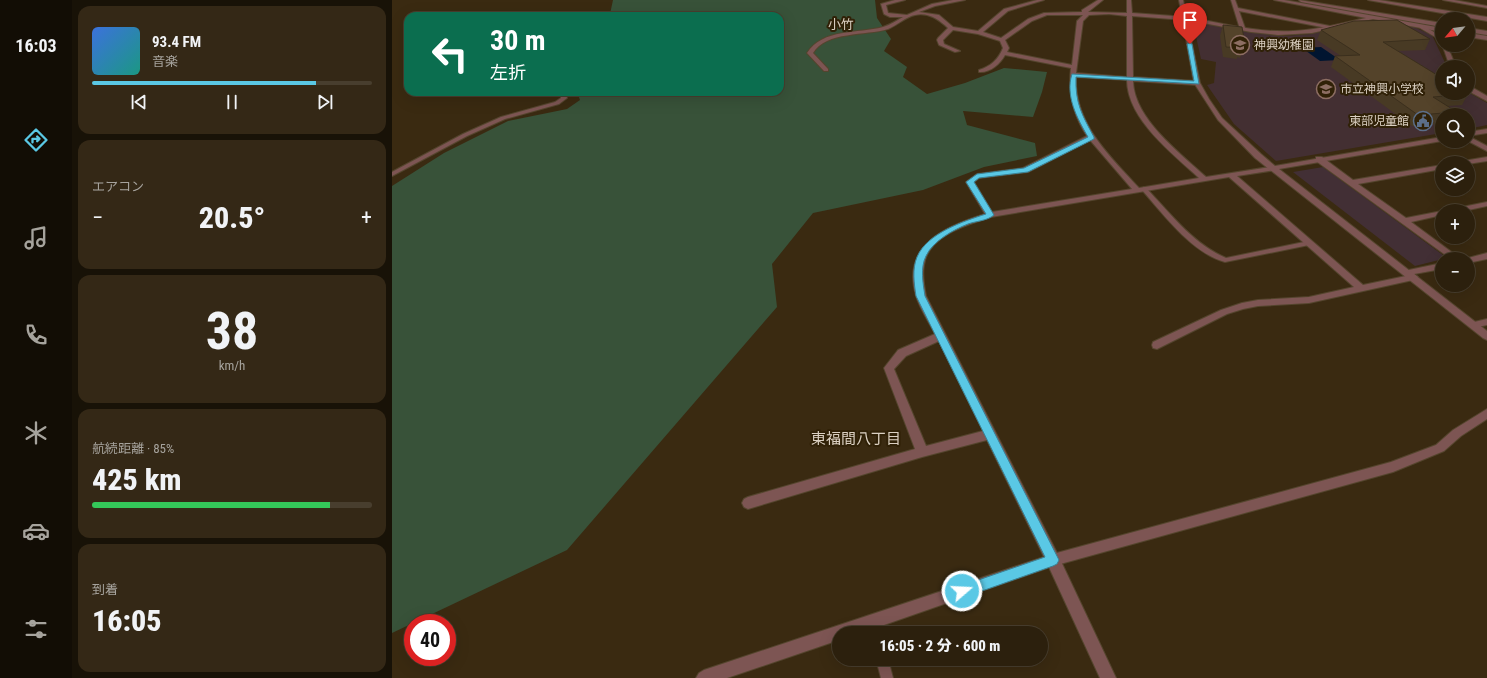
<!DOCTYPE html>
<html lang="ja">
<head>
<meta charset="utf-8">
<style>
	:root { --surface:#2c200d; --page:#342816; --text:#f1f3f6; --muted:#a6a39d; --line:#483e2e; --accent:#5ac8e5 }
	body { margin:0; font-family:"Roboto Condensed","Noto Sans JP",sans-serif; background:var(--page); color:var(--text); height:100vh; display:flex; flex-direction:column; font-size:15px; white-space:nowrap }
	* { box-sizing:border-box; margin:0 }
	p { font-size:13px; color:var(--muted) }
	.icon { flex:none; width:22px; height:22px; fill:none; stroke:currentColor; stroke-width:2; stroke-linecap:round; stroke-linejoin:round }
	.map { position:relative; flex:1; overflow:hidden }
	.sheet { display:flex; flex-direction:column; gap:6px; padding:6px; background:#181207; width:320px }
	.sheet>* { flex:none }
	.guide { position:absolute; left:12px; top:12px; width:380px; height:84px; border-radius:12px; box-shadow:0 4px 16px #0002,0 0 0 1px var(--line); background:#0b6e4f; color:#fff; overflow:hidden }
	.needle { width:26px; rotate:241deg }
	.controls { position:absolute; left:1043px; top:12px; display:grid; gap:8px }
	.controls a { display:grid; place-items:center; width:40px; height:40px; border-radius:50%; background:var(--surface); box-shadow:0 4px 16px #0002,0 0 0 1px var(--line); font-size:20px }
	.speed { position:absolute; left:12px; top:614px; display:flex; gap:8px; font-size:20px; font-weight:700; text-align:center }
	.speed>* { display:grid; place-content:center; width:52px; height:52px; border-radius:50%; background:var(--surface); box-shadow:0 4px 16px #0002,0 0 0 1px var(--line); line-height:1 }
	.speed .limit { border:6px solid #d22; background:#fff; color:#111 }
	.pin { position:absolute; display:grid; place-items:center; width:34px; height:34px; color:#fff; margin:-41px -17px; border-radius:50% 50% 50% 0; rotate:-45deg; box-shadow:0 0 4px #0007 }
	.pin .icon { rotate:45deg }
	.me { position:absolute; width:44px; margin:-22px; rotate:71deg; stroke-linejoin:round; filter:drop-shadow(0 0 3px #0008) }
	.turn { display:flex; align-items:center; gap:14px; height:84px; padding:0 20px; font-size:18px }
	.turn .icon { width:52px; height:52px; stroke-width:2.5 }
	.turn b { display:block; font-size:28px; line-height:34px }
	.big { font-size:30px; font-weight:800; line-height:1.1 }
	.sheet .tile { flex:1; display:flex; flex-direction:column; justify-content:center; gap:6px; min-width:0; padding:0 14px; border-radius:12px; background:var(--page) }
	.sheet .dial { align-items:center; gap:0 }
	.dial b { font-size:52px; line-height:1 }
	.song { display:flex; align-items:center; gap:12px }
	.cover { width:48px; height:48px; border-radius:6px; background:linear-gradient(135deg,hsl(220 70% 55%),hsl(170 70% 35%)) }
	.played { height:4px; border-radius:2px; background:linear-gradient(90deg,var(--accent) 80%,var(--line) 80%) }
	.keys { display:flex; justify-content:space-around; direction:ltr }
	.heat { display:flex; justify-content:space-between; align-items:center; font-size:22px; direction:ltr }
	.charge { height:6px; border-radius:3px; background:linear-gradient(90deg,#34c759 85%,var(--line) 0) }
	.trip { position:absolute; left:440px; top:626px; width:216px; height:40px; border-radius:20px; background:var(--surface); box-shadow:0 4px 16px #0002,0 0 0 1px var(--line); font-weight:800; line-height:40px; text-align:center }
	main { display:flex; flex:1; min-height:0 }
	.tabs { display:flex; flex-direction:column; width:72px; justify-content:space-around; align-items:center; background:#120d05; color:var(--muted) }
	.tabs .icon { width:28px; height:28px }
	.tabs .current { color:var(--accent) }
	.tabs b { font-size:18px; color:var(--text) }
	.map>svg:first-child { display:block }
	.commercial { fill:#422f35 }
	.education { fill:#432f32 }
	.green { fill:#385239 }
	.water { fill:#011530 }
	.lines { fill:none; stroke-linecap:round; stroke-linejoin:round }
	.service-casing { stroke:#54452d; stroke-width:2 }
	.minor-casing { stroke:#54452d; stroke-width:2 }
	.tertiary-casing { stroke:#54452d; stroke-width:2 }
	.service { fill:#7d5553; fill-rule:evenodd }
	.minor { fill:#7d5553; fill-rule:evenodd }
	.tertiary { fill:#7d5553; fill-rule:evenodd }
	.wall { fill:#483a24 }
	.building { fill:#54432a; stroke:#3b2f1d }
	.route { fill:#5ac8e5; stroke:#3a8295 }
	.labels { text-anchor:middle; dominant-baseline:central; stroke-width:4; stroke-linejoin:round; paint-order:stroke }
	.far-poi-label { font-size:12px; fill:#dbd0c2; stroke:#302107; text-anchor:start }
	.far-quarter-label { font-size:13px; fill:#dbd0c2; stroke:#302107 }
	.neighbourhood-label { font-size:15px; fill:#dbd0c2; stroke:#302107 }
</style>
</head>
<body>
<main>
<nav class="tabs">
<b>16:03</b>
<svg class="icon current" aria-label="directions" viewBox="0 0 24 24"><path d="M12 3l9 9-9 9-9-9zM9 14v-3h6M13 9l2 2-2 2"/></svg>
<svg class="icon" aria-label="music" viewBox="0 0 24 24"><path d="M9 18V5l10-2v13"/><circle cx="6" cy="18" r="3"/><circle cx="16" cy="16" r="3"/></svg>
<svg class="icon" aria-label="phone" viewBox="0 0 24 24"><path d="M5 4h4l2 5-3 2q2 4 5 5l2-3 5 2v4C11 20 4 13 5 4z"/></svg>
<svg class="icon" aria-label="climate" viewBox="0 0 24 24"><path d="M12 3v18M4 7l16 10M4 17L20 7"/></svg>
<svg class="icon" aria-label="car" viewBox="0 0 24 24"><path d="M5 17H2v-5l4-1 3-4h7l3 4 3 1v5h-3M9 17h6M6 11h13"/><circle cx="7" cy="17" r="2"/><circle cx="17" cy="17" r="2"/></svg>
<svg class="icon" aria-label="filters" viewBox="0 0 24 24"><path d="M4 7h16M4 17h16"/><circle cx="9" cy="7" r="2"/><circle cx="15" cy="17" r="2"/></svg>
</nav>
<section class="sheet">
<div class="tile">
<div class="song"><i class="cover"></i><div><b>93.4 FM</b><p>音楽</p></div></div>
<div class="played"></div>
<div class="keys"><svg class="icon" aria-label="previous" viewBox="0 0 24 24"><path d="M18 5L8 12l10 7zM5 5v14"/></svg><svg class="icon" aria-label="pause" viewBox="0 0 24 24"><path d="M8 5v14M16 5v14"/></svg><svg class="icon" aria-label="next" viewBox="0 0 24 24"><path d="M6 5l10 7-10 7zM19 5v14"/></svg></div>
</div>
<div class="tile"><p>エアコン</p>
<div class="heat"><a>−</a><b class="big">20.5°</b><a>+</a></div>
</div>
<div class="tile dial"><b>38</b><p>km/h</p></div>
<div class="tile"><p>航続距離 · 85%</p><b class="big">425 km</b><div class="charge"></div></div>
<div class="tile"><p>到着</p><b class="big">16:05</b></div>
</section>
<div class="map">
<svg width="1095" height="678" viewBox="0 0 1095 678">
	<rect width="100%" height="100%" fill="#3a2a11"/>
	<path class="commercial" d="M931 167 1055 258 1023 266 901 172Z"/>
	<path class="education" d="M806 22 892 36 919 34 972 22 1000 23 1022 27 1040 35 1055 67H1050V93L1076 92 1095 103V125L1076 129V115H1050V133L884 161 842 124 815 85 822 83 824 62 809 59 801 23Z"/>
	<path class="green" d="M221 0H483L485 18 499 39 492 51 515 67 511 77 535 94 573 83 612 68 655 72 650 92 641 117 571 111 575 125 643 143 645 156 592 167 531 190 421 213 380 264 385 307 175 550 0 633V186L52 153 116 121 175 109 188 100 185 92H388V16H224L218 14Z"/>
	<path class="water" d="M929 47 948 60 928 61 910 48Z"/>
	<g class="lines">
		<defs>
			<path id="service" d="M169 92H173L175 98 167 104 113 119 75 136 0 176V172L71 134 109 117 163 102 169 98Z
				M752 187 754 188C778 213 801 244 834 258L917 241 920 243 917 245 833 262C800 253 772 215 750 190L749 189Z
				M480 616 484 618 489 633H477L474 622 476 618Z
				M484 659H496L501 678H489Z"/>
			<path id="minor" d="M503 0H513L494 5 496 13 515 15 540 4 561 0H573L543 6 527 12 547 15 561 27 586 31 612 9 645 0H652L616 11 591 32 609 38 636 19 652 13 690 12V10L706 0H711L696 12 735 13V0H739L740 13 795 17 796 18 793 20 740 16 741 77 805 81 808 83 805 85 741 81C742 119 788 153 814 177L884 166V170L845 176 971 285 1014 276 1011 273 1012 271 1050 263V269L1022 274 1026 277 1021 280 917 303 866 306 851 309 835 314 765 349 761 348 760 345 761 342 829 310 850 303 866 300 917 297 962 287 837 177 599 217C575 225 536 235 532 265 530 275 532 286 534 296L666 555 724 678H708L656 565 595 440 530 457 356 509 352 507 350 503 352 499 356 497 523 449 492 368 506 350 543 334C537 322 528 309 524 296 509 245 554 226 593 214L574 182 585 174 631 168 695 136C681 115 676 93 679 68L613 55C608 64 598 73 587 72V70C599 66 606 60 611 48L608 41 586 34 561 30 551 40 552 44 568 51 563 52 547 45 545 40 546 38 556 28C547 20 537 12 523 15 515 16 504 26 496 29 474 36 434 31 421 53L436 69V71H432L415 53C431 28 466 34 491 27 498 25 504 21 511 17H498L492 14 489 4ZM717 14 735 16V77L684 73 691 21 697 15ZM655 15H691L685 21 680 65 615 52 617 48 613 40 640 21ZM684 77 735 80C735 119 781 154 807 178L747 188C718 156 682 124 684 77ZM698 140 740 189 600 212 582 182 587 178 636 172ZM547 341 591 431 534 446 502 369 514 356Z
				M839 0H843L846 8 943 27 940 29 847 11 853 28 848 29Z
				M907 0 1050 23V27L909 2Z
				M976 0H987L1095 17V21Z
				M1051 0H1062L1095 6V8Z
				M1028 26H1032L1050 37V41L1028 28Z
				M1076 28 1095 31V35L1076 32Z
				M1050 44 1055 45 1064 67H1058Z
				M1076 85 1095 96V101L1078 92 1076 90Z
				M1076 136 1095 146V151L1076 141Z
				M924 157H930L961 180 1050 165V169L966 184 1014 218 1050 211H1052H1050V215L1019 222 1069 259H1059L924 161Z
				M1095 157V161L1076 164V163H1067L1071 161Z
				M1095 202V206L1072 211H1056L1060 209Z
				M1095 253V259L1076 263V259H1072Z
				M1095 319V325L1081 328 1076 325 1078 323Z"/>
			<path id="tertiary" d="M787 0H791L795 17C830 23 865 33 901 31 926 30 950 23 974 18L882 0H892L1050 28V32L981 19 920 33 886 35 859 32 795 20 808 83 817 99 830 118 869 154 883 166 1050 137V141L887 169 1095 331V340L1091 338 863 158 826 120 802 83Z
				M1076 33 1095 36V40L1076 37Z
				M1095 129V133L1076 136V132Z
				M1095 409V419L1069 436 1052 451 1001 472 661 566 469 633H447V640L335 678H304L307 673 312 670 661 554 999 462 1044 445 1061 430Z"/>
		</defs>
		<use href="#service" class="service-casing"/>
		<use href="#minor" class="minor-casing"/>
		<use href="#tertiary" class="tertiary-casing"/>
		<use href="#service" class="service"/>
		<use href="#minor" class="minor"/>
		<use href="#tertiary" class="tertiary"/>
	</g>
	<path class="wall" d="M831 25 853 44 848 58 845 57V59L831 57 828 36Z
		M929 30 1038 39 1033 50 1006 51 1076 94 1070 105 1056 106 1065 112 1064 115H1050V124L1020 126 939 67 943 56H949L925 40Z"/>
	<path class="building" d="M1005 20 1038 39 991 42 1050 78V93H1074L1076 94 1041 97 1065 112 1026 115 943 56 968 55 929 30 962 21Z
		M831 25 850 27 853 44H851L852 47 848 46V48L834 47Z"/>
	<path class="route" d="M798 43 800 44 807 84 684 77C683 103 690 115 702 137V139L636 172 587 178 582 182 602 215C595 221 584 221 576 224 561 230 541 241 534 256 528 268 531 283 533 296L667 560 665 564 661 566 570 598 566 596 564 591 566 587 653 557 524 296C522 283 520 269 525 257 535 233 572 221 594 214L574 182 585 174 632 168 696 137C685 118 673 96 680 74L802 81 795 44Z"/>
	<defs>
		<symbol id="school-ring" viewBox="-11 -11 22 22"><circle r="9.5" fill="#302107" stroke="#8d6e63" stroke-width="1.5"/><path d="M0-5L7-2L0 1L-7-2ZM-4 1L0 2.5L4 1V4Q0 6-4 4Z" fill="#8d6e63"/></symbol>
		<symbol id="civic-ring" viewBox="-11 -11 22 22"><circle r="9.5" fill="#302107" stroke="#5c6f8a" stroke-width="1.5"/><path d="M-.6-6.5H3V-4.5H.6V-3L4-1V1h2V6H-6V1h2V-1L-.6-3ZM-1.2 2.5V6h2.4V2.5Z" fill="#5c6f8a"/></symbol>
	</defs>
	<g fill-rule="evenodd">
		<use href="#school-ring" x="837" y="34" width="22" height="22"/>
		<use href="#school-ring" x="923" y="78" width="22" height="22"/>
		<use href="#civic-ring" x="1020" y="110" width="22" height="22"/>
	</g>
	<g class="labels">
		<g class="far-poi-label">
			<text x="862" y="45">神興幼稚園</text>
			<text x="948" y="89">市立神興小学校</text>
			<text x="1017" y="121" text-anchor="end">東部児童館</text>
		</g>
		<g class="far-quarter-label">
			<text x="449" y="24">小竹</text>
		</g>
		<g class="neighbourhood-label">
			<text x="464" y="439">東福間八丁目</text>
		</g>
	</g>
</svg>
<div class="controls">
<a><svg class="needle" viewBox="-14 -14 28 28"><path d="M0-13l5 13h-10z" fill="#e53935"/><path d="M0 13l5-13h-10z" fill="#a6a39d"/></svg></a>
<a><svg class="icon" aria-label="sound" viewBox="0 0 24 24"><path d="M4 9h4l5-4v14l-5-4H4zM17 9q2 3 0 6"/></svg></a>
<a><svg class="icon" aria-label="search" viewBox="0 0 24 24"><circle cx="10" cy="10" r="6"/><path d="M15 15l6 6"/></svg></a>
<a><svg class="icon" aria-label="layers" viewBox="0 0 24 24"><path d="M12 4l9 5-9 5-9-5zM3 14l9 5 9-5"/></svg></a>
<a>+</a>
<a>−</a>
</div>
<div class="speed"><div class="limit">40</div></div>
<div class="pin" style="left:798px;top:44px;background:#d93025"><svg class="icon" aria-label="arrive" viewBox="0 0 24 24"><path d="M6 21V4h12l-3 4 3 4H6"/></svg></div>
<svg class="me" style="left:570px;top:591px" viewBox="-20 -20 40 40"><circle r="17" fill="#5ac8e5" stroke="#fff" stroke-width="3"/><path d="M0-11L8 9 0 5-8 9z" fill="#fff"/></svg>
<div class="trip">16:05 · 2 分 · 600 m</div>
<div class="guide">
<div class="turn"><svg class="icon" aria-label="left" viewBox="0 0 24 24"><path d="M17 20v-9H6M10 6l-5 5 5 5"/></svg><div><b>30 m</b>左折</div></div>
</div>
</div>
</main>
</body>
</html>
